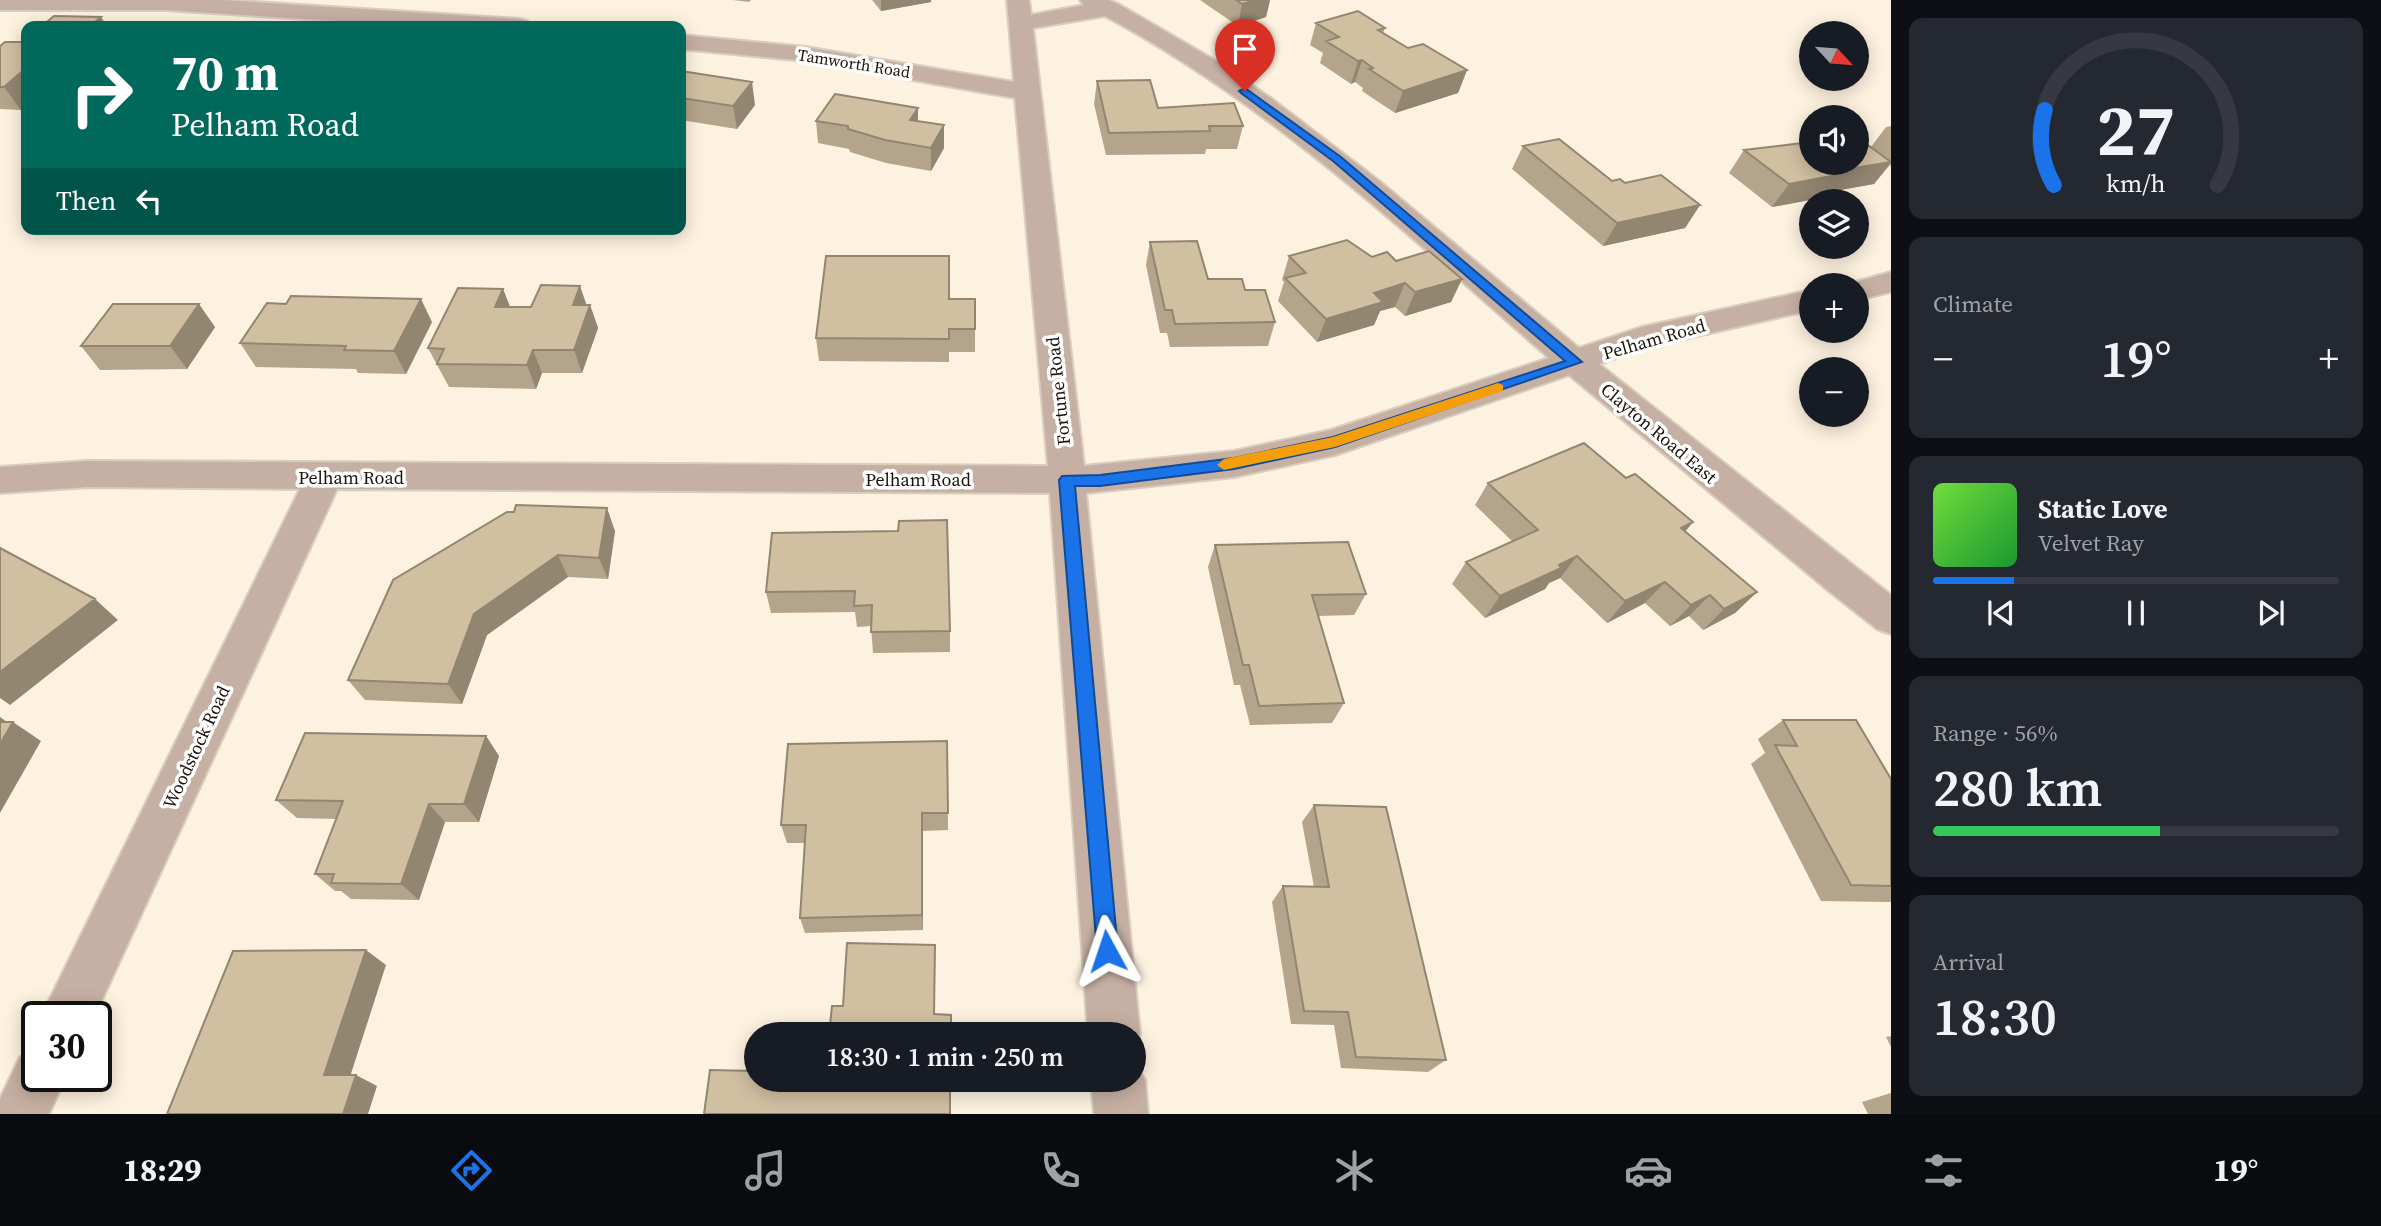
<!DOCTYPE html>
<html lang="en">
<head>
<meta charset="utf-8">
<style>
	:root { --surface:#171b24; --page:#242831; --text:#f1f3f6; --muted:#9ea1a6; --line:#363941; --accent:#1a73e8 }
	body { margin:0; font-family:"Source Serif 4",serif; background:var(--page); color:var(--text); height:100vh; display:flex; flex-direction:column; font-size:26px; white-space:nowrap }
	* { box-sizing:border-box; margin:0 }
	p { font-size:23px; color:var(--muted) }
	.icon { flex:none; width:38px; height:38px; fill:none; stroke:currentColor; stroke-width:2; stroke-linecap:round; stroke-linejoin:round }
	.map { position:relative; flex:1; overflow:hidden }
	.details { display:flex; flex-direction:column; gap:18px; padding:18px; background:#0d0f14; width:490px }
	.details>* { flex:none }
	.banner { position:absolute; left:21px; top:21px; width:665px; height:214px; border-radius:14px; box-shadow:0 4px 18px #0003; background:#00695c; color:#fff; overflow:hidden }
	.needle { width:46px; rotate:116deg }
	.fabs { position:absolute; left:1799px; top:21px; display:grid; gap:14px }
	.fabs a { display:grid; place-items:center; width:70px; height:70px; border-radius:50%; background:var(--surface); box-shadow:0 4px 18px #0003; font-size:35px }
	.speed { position:absolute; left:21px; top:1001px; display:flex; gap:14px; font-size:35px; font-weight:700; text-align:center }
	.speed>* { display:grid; place-content:center; width:91px; height:91px; border-radius:50%; background:var(--surface); box-shadow:0 4px 18px #0003; line-height:1 }
	.speed .limit { border:4px solid #111; border-radius:10px; background:#fff; color:#111 }
	.pin { position:absolute; display:grid; place-items:center; width:60px; height:60px; color:#fff; margin:-72px -30px; border-radius:50% 50% 50% 0; rotate:-45deg; box-shadow:0 0 7px #0007 }
	.pin .icon { rotate:45deg }
	.me { position:absolute; width:77px; margin:-38px; rotate:355deg; stroke-linejoin:round; filter:drop-shadow(0 0 5px #0008) }
	.turn { display:flex; align-items:center; gap:24px; height:147px; padding:0 35px; font-size:32px }
	.turn .icon { width:91px; height:91px; stroke-width:2.5 }
	.turn b { display:block; font-size:49px; line-height:60px }
	.then { display:flex; align-items:center; height:66px; padding:0 35px; background:#0003; gap:14px; font-size:26px }
	.big { font-size:52px; font-weight:600; line-height:1.1 }
	.details .widget { flex:1; display:flex; flex-direction:column; justify-content:center; gap:10px; min-width:0; padding:0 24px; border-radius:14px; background:var(--page) }
	.details .dial { align-items:center; gap:0 }
	.dial svg { height:182px; overflow:visible; fill:none; stroke:var(--line); stroke-width:7; stroke-linecap:round; text-anchor:middle }
	.dial text { fill:var(--text); stroke:none }
	.song { display:flex; align-items:center; gap:21px }
	.cover { width:84px; height:84px; border-radius:10px; background:linear-gradient(135deg,hsl(100 70% 55%),hsl(130 70% 35%)) }
	.played { height:7px; border-radius:4px; background:linear-gradient(90deg,var(--accent) 20%,var(--line) 20%) }
	.keys { display:flex; justify-content:space-around; direction:ltr }
	.heat { display:flex; justify-content:space-between; align-items:center; font-size:38px; direction:ltr }
	.charge { height:10px; border-radius:5px; background:linear-gradient(90deg,#34c759 56%,var(--line) 0) }
	.trip { position:absolute; left:744px; top:1022px; width:402px; height:70px; border-radius:35px; background:var(--surface); box-shadow:0 4px 18px #0003; font-weight:600; line-height:70px; text-align:center }
	.dock { display:flex; height:112px; justify-content:space-around; align-items:center; background:#090b0e; color:var(--muted) }
	.dock .icon { width:49px; height:49px }
	.dock .active { color:var(--accent) }
	.dock b { font-size:32px; color:var(--text) }
	main { display:flex; flex:1; min-height:0 }
	.map>svg:first-child { display:block }
	.lines { fill:none; stroke-linecap:round; stroke-linejoin:round }
	.street-casing { stroke:#d9cdbd; stroke-width:4 }
	.street { fill:#c6b0a3; fill-rule:evenodd }
	.wall { fill:#b4a48b }
	.shaded-wall { fill:#928671 }
	.building { fill:#d1bfa2; stroke:#928671; stroke-width:2 }
	.route { fill:#1a73e8; stroke:#114b97; stroke-width:2 }
	.slow { fill:#f59e0b }
	.labels { text-anchor:middle; dominant-baseline:central; stroke-width:7; stroke-linejoin:round; paint-order:stroke }
	.far-street-label { font-size:16px; fill:#191208; stroke:#fff }
	.street-label { font-size:18px; fill:#191208; stroke:#fff }
</style>
</head>
<body>
<main>
<div class="map">
<svg width="1891" height="1114" viewBox="0 0 1891 1114">
	<rect width="100%" height="100%" fill="#fdf1df"/>
	<g class="lines">
		<defs>
			<path id="street" d="M0 0H224L519 19 527 21 531 26H416L165 10H0Z
				M1007 0H1029L1031 15 1084 5 1080 0H1108L1118 4 1216 61 1272 99 1378 180 1579 348 1642 327 1811 290V310L1649 347 1599 364 1891 595V634L1877 629 1830 592 1569 375 1335 455 1234 477 1086 493 1140 1034 1134 1049V1034H1088L1050 493 337 489 94 1017H41L300 489 88 487 0 493V467L88 461 1048 466 1015 98 805 61 681 49V35L805 47 1014 82ZM1105 16C1271 105 1408 235 1549 358L1331 430 1234 451 1084 466 1033 28Z
				M1891 272V292L1857 300V285H1845Z
				M37 1050V1076H66L49 1114H0V1099L20 1057Z
				M1134 1060 1145 1080 1148 1114H1094L1091 1080H1134Z"/>
		</defs>
		<use href="#street" class="street-casing"/>
		<use href="#street" class="street"/>
	</g>
	<path class="wall" d="M733 0H751L749 2Z
		M872 0H931V2L881 11Z
		M1200 0H1270L1266 17 1238 26Z
		M1316 23 1385 28 1383 33 1408 48 1467 70 1458 93 1395 113 1362 91 1363 88 1355 82 1351 84 1320 63 1323 53 1310 45Z
		M26 40V104L21 110 0 109V46L24 42Z
		M681 71 755 105 737 129 681 120Z
		M1097 81 1158 108 1243 126 1237 149H1206L1205 154 1106 155 1094 104Z
		M918 108V121L944 148 931 171 886 163 850 152 849 149 818 143 816 121Z
		M1891 126V166L1890 165 1874 184 1840 190 1836 195 1772 207 1729 173 1744 150 1871 147 1886 127Z
		M1523 146 1612 181 1625 183 1700 205 1685 228 1603 246 1512 169Z
		M1150 242 1208 279 1245 290 1275 322 1268 346 1170 347 1167 333H1160L1146 265Z
		M1289 256 1372 257 1396 261 1462 279 1451 302 1405 316 1395 307 1380 311 1374 325 1317 342 1278 301 1284 282 1282 280Z
		M503 289 510 307H531L590 305 598 328 582 373H542L536 389 449 387 428 348Z
		M949 299 975 329V352H949V362L819 361 816 338Z
		M432 322 406 374 358 373 356 369 256 367 240 343Z
		M215 327 187 369 100 370 81 346Z
		M1626 478 1693 522 1685 532 1757 592 1735 613 1703 630 1689 616 1670 626 1645 603 1607 623 1560 578 1549 583 1545 589 1485 618 1452 584 1466 562 1512 541 1475 505 1488 483Z
		M615 531 608 579 568 577 487 635 462 704 365 700 348 680 393 580Z
		M898 531 950 631V652L873 653 871 626 857 627 855 612 771 613 766 592Z
		M1215 545 1366 594 1354 615 1318 616 1344 703 1332 723 1250 725 1240 685H1234L1208 567Z
		M1783 720 1891 779V902L1821 901 1751 764 1765 753 1758 739Z
		M486 736 499 756 479 822H445L419 900 351 899 341 891H335L315 874 337 819 297 818 276 800Z
		M947 741 948 830 923 831V930L805 933 800 918 805 843H787L781 825Z
		M1314 805 1446 1060 1428 1072 1341 1068 1334 1025 1291 1024 1272 902 1283 886 1314 887 1302 822Z
		M1891 1036V1047L1886 1037Z
		M1891 1093V1114H1868L1862 1102Z"/>
	<path class="shaded-wall" d="M881 0H931V2L881 11Z
		M1245 0H1270L1266 17 1238 26 1242 4Z
		M101 17 107 26H90Z
		M1362 60 1355 82 1351 84 1358 61Z
		M26 68V104L21 110 4 87Z
		M1467 70 1458 93 1395 113 1403 91Z
		M752 82 755 105 737 129 733 106Z
		M918 108V131L910 120Z
		M944 125V148L931 171V148Z
		M1891 162 1874 184 1840 190 1836 195 1772 207 1789 184 1848 169Z
		M1700 205 1685 228 1603 246 1617 223Z
		M1462 279 1451 302 1405 316 1415 292Z
		M1405 283 1395 307 1380 311 1374 325 1317 342 1326 319 1374 293Z
		M580 286 588 309 573 305Z
		M503 289 512 312 495 307Z
		M421 299 432 322 406 374 394 351Z
		M199 304 215 327 187 369 170 346Z
		M590 305 598 328 582 373 574 350Z
		M533 350 542 373 536 389 527 365Z
		M607 508 615 531 608 579 599 558Z
		M1693 522 1674 544 1681 528Z
		M558 555 568 577 487 635 462 704 448 684 474 614Z
		M1577 556 1560 578 1549 583 1545 589 1485 618 1500 596 1559 565Z
		M1665 582 1645 603 1607 623 1625 601Z
		M1757 592 1735 613 1703 630 1724 609Z
		M1710 595 1689 616 1670 626 1691 605Z
		M95 599 118 620 10 705 0 698V672Z
		M0 717 11 725 13 722 41 741 0 813Z
		M486 736 499 756 479 822 464 804Z
		M429 804 445 822 419 900 401 884Z
		M922 813 923 831V930L922 915Z
		M366 950 386 965 347 1086 324 1075Z
		M356 1075 377 1086 368 1114H343Z"/>
	<path class="building" d="M1236 0H1256L1242 4Z
		M1358 11 1385 28 1378 30 1408 48 1423 44 1467 70 1403 91 1369 69 1373 68 1362 60 1358 61 1326 41 1339 37 1316 23Z
		M54 16 101 17 90 26H42Z
		M26 40V68L4 87H0V46L5 42H24Z
		M681 71 752 82 733 106 681 98Z
		M1150 80 1158 108 1234 103 1243 126H1209L1210 131 1109 133 1097 81Z
		M835 94 918 108 910 120 944 125 931 148 885 140 848 129V126L816 121Z
		M1857 137 1891 162 1848 169 1853 172 1789 184 1744 150 1811 142V163H1857Z
		M1559 139 1612 181 1620 179 1625 183 1661 175 1700 205 1617 223 1523 146Z
		M1347 240 1372 257 1387 252 1396 261 1429 251 1462 279 1415 292 1405 283 1374 293 1383 302 1326 319 1285 278 1306 273 1289 256Z
		M1197 241 1208 279H1242L1245 290H1265L1275 322 1175 324 1172 310H1165L1150 242Z
		M826 256H949V299H975V329H949V339L816 338Z
		M541 285 580 286 573 305H590L574 350H533L527 365 437 364 444 349 428 348 458 288 503 289 495 307H531Z
		M291 296 421 299 394 351 344 350 346 346 240 343 267 303 286 304Z
		M113 304H199L170 346H81Z
		M1584 443 1626 478 1635 474 1693 522 1681 528 1757 592 1724 609 1710 595 1691 605 1665 582 1625 601 1577 556 1559 565 1561 568 1500 596 1466 562 1538 530 1488 483Z
		M516 505 607 508 599 558 558 555 474 614 448 684 348 680 393 580 507 512H514Z
		M947 520 950 631 871 632 872 605 854 606 855 591 766 592 772 533 898 531 899 521Z
		M1348 542 1366 594 1312 595 1344 703 1259 706 1249 665H1243L1215 545Z
		M0 548 95 599 0 672Z
		M1783 720H1856L1891 779V886L1851 885 1775 745 1797 746Z
		M0 722H13L0 744Z
		M305 733 486 736 464 804H429L401 884 331 883 334 874H315L343 801 276 800Z
		M947 741 948 813H922V915L800 918 806 825H781L788 744Z
		M1314 805 1386 807 1446 1060 1356 1057 1348 1012 1304 1011 1283 886 1329 887Z
		M847 943 935 945 934 1014 951 1015V1034H829L832 1006H843Z
		M366 950 324 1075H356L343 1114H167L233 951Z
		M710 1070 756 1071V1080H950V1114H704Z"/>
	<path class="route" d="M1245 88 1341 157 1582 362 1335 447 1234 469 1100 486H1075L1118 951 1115 958 1107 961 1100 958 1097 951 1059 480 1062 476 1100 475 1234 458 1333 437 1565 361 1333 161 1241 93 1239 91Z"/>
	<path class="slow" d="M1498 383 1503 385V391L1335 447 1224 470 1217 465 1224 459 1333 437Z"/>
	<g class="labels">
		<g class="far-street-label">
			<text transform="translate(854 63) rotate(9)">Tamworth Road</text>
		</g>
		<g class="street-label">
			<text transform="translate(1654 339) rotate(-16)">Pelham Road</text>
			<text transform="translate(1058 391) rotate(-96)">Fortune Road</text>
			<text transform="translate(1659 433) rotate(40)">Clayton Road East</text>
			<text x="351" y="477">Pelham Road</text>
			<text x="918" y="479">Pelham Road</text>
			<text transform="translate(196 747) rotate(-65)">Woodstock Road</text>
		</g>
	</g>
</svg>
<div class="fabs">
<a><svg class="needle" viewBox="-14 -14 28 28"><path d="M0-13l5 13h-10z" fill="#e53935"/><path d="M0 13l5-13h-10z" fill="#9ea1a6"/></svg></a>
<a><svg class="icon" aria-label="sound" viewBox="0 0 24 24"><path d="M4 9h4l5-4v14l-5-4H4zM17 9q2 3 0 6"/></svg></a>
<a><svg class="icon" aria-label="layers" viewBox="0 0 24 24"><path d="M12 4l9 5-9 5-9-5zM3 14l9 5 9-5"/></svg></a>
<a>+</a>
<a>−</a>
</div>
<div class="speed"><div class="limit">30</div></div>
<div class="pin" style="left:1245px;top:91px;background:#d93025"><svg class="icon" aria-label="arrive" viewBox="0 0 24 24"><path d="M6 21V4h12l-3 4 3 4H6"/></svg></div>
<svg class="me" style="left:1107px;top:951px" viewBox="-20 -20 40 40"><path d="M0-17L14 15 0 8-14 15z" fill="#1a73e8" stroke="#fff" stroke-width="4"/></svg>
<div class="trip">18:30 · 1 min · 250 m</div>
<div class="banner">
<div class="turn"><svg class="icon" aria-label="right" viewBox="0 0 24 24"><path d="M7 20v-9h11M14 6l5 5-5 5"/></svg><div><b>70 m</b>Pelham Road</div></div>
<div class="then">Then<svg class="icon" aria-label="left" viewBox="0 0 24 24"><path d="M17 20v-9H6M10 6l-5 5 5 5"/></svg></div>
</div>
</div>
<section class="details">
<div class="widget dial"><svg viewBox="0 0 100 80">
<path d="M14 69A42 42 0 1 1 86 69"/>
<path d="M14 69A42 42 0 0 1 10 36" stroke="#1a73e8"/>
<text x="50" y="56" font-size="32" font-weight="700">27</text>
<text x="50" y="72" font-size="11">km/h</text>
</svg></div>
<div class="widget"><p>Climate</p>
<div class="heat"><a>−</a><b class="big">19°</b><a>+</a></div>
</div>
<div class="widget">
<div class="song"><i class="cover"></i><div><b>Static Love</b><p>Velvet Ray</p></div></div>
<div class="played"></div>
<div class="keys"><svg class="icon" aria-label="previous" viewBox="0 0 24 24"><path d="M18 5L8 12l10 7zM5 5v14"/></svg><svg class="icon" aria-label="pause" viewBox="0 0 24 24"><path d="M8 5v14M16 5v14"/></svg><svg class="icon" aria-label="next" viewBox="0 0 24 24"><path d="M6 5l10 7-10 7zM19 5v14"/></svg></div>
</div>
<div class="widget"><p>Range · 56%</p><b class="big">280 km</b><div class="charge"></div></div>
<div class="widget"><p>Arrival</p><b class="big">18:30</b></div>
</section>
</main>
<nav class="dock">
<b>18:29</b>
<svg class="icon active" aria-label="directions" viewBox="0 0 24 24"><path d="M12 3l9 9-9 9-9-9zM9 14v-3h6M13 9l2 2-2 2"/></svg>
<svg class="icon" aria-label="music" viewBox="0 0 24 24"><path d="M9 18V5l10-2v13"/><circle cx="6" cy="18" r="3"/><circle cx="16" cy="16" r="3"/></svg>
<svg class="icon" aria-label="phone" viewBox="0 0 24 24"><path d="M5 4h4l2 5-3 2q2 4 5 5l2-3 5 2v4C11 20 4 13 5 4z"/></svg>
<svg class="icon" aria-label="climate" viewBox="0 0 24 24"><path d="M12 3v18M4 7l16 10M4 17L20 7"/></svg>
<svg class="icon" aria-label="car" viewBox="0 0 24 24"><path d="M5 17H2v-5l4-1 3-4h7l3 4 3 1v5h-3M9 17h6M6 11h13"/><circle cx="7" cy="17" r="2"/><circle cx="17" cy="17" r="2"/></svg>
<svg class="icon" aria-label="filters" viewBox="0 0 24 24"><path d="M4 7h16M4 17h16"/><circle cx="9" cy="7" r="2"/><circle cx="15" cy="17" r="2"/></svg>
<b>19°</b>
</nav>
</body>
</html>
